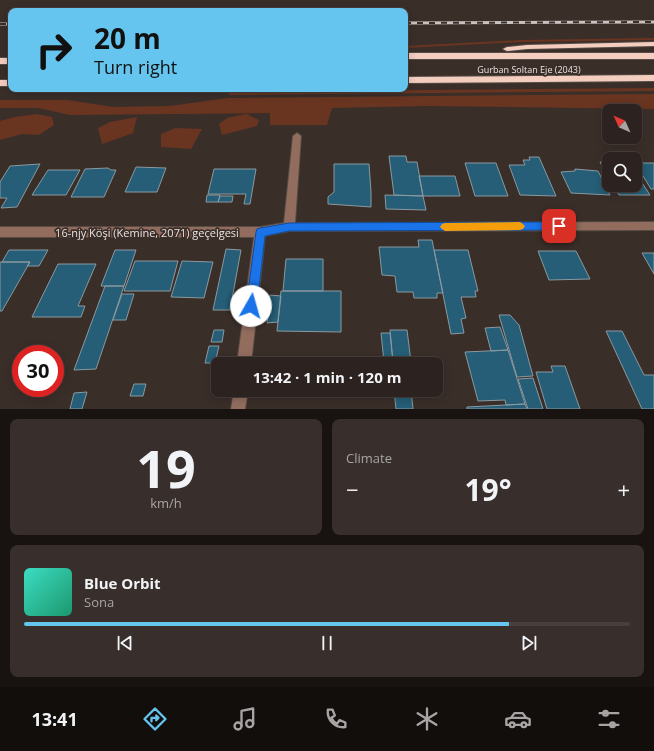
<!DOCTYPE html>
<html lang="en">
<head>
<meta charset="utf-8">
<style>
	:root { --surface:#2c221f; --page:#382f2c; --text:#f1f3f6; --muted:#a6a4a4; --line:#483f3d; --accent:#65c5ee }
	body { margin:0; font-family:"Open Sans",sans-serif; background:var(--page); color:var(--text); height:100vh; display:flex; flex-direction:column; font-size:15px; white-space:nowrap }
	* { box-sizing:border-box; margin:0 }
	p { font-size:13px; color:var(--muted) }
	.icon { flex:none; width:22px; height:22px; fill:none; stroke:currentColor; stroke-width:2; stroke-linecap:round; stroke-linejoin:round }
	.map { position:relative; height:409px; overflow:hidden }
	.details { display:flex; flex-direction:column; gap:10px; padding:10px; background:#181311; flex:1 }
	.details>* { flex:none }
	.banner { position:absolute; left:8px; top:8px; width:400px; height:84px; border-radius:8px; box-shadow:0 2px 10px #0003,0 0 0 1px var(--line); background:#65c5ee; color:#111; overflow:hidden }
	.needle { width:26px; rotate:315deg }
	.tools { position:absolute; left:602px; top:104px; display:grid; gap:8px }
	.tools a { display:grid; place-items:center; width:40px; height:40px; border-radius:8px; background:var(--surface); box-shadow:0 2px 10px #0003,0 0 0 1px var(--line); font-size:20px }
	.speed { position:absolute; left:12px; top:345px; display:flex; gap:8px; font-size:20px; font-weight:700; text-align:center }
	.speed>* { display:grid; place-content:center; width:52px; height:52px; border-radius:50%; background:var(--surface); box-shadow:0 2px 10px #0003,0 0 0 1px var(--line); line-height:1 }
	.speed .limit { border:6px solid #d22; background:#fff; color:#111 }
	.pin { position:absolute; display:grid; place-items:center; width:34px; height:34px; color:#fff; margin:-17px; border-radius:8px; box-shadow:0 2px 6px #0006 }
	.me { position:absolute; width:44px; margin:-22px; rotate:7deg; stroke-linejoin:round; filter:drop-shadow(0 0 3px #0008) }
	.turn { display:flex; align-items:center; gap:14px; height:84px; padding:0 20px; font-size:18px }
	.turn .icon { width:52px; height:52px; stroke-width:2.5 }
	.turn b { display:block; font-size:28px; line-height:34px }
	.big { font-size:30px; font-weight:700; line-height:1.1 }
	.details .widget { flex:1; display:flex; flex-direction:column; justify-content:center; gap:6px; min-width:0; padding:0 14px; border-radius:8px; background:var(--page) }
	.details .dial { align-items:center; gap:0 }
	.dial b { font-size:52px; line-height:1 }
	.song { display:flex; align-items:center; gap:12px }
	.cover { width:48px; height:48px; border-radius:6px; background:linear-gradient(135deg,hsl(170 70% 55%),hsl(160 70% 35%)) }
	.played { height:4px; border-radius:2px; background:linear-gradient(90deg,var(--accent) 80%,var(--line) 80%) }
	.keys { display:flex; justify-content:space-around; direction:ltr }
	.heat { display:flex; justify-content:space-between; align-items:center; font-size:22px; direction:ltr }
	.details .tiles { flex:1; display:grid; gap:10px; grid-template-columns:1fr 1fr }
	.widget:last-child { grid-column:span 2 }
	.trip { position:absolute; left:211px; top:357px; width:232px; height:40px; border-radius:8px; background:var(--surface); box-shadow:0 2px 10px #0003,0 0 0 1px var(--line); font-weight:700; line-height:40px; text-align:center }
	.menu { display:flex; height:64px; justify-content:space-around; align-items:center; background:#120e0c; color:var(--muted) }
	.menu .icon { width:28px; height:28px }
	.menu .active { color:var(--accent) }
	.menu b { font-size:18px; color:var(--text) }
	.map>svg:first-child { display:block }
	.green { fill:#693521 }
	.building { fill:#255e76; stroke:#8b99a0 }
	.lines { fill:none; stroke-linecap:round; stroke-linejoin:round }
	.minor-casing { stroke:#564b46; stroke-width:2 }
	.highway-casing { stroke:#564b46; stroke-width:2 }
	.minor { fill:#926d5e; fill-rule:evenodd }
	.highway { fill:#f3cebf; fill-rule:evenodd }
	.rail-casing { stroke:#cac2be; stroke-width:3 }
	.rail { stroke:#3a2e29; stroke-width:2; stroke-dasharray:6; stroke-linecap:butt }
	.route { fill:#1a73e8; stroke:#114b97 }
	.slow { fill:#f59e0b }
	.labels { text-anchor:middle; dominant-baseline:central; stroke-width:3.5; stroke-linejoin:round; paint-order:stroke }
	.far-street-label { font-size:9px; fill:#ebe3e0; stroke:#3a2e29 }
	.street-label { font-size:11px; fill:#ebe3e0; stroke:#3a2e29 }
</style>
</head>
<body>
<div class="map">
<svg width="654" height="409" viewBox="0 0 654 409">
	<rect width="100%" height="100%" fill="#3a2e29"/>
	<path class="green" d="M654 38V40L522 42 405 48V46L521 40Z
		M654 88V91L229 95V92Z
		M654 94V109L427 106 332 108 327 125H270V113L70 115 38 108H0V100H67L114 107 170 106 228 98Z
		M37 114 52 117 54 125 39 135 22 134 0 140V121L15 117Z
		M246 114 259 120 257 126 222 135 219 124 227 118Z
		M137 117 133 133 102 144 98 128 110 122Z
		M175 128 202 129 191 149 161 147V134Z"/>
	<path class="building" d="M389 156H406L407 162H417L423 196 394 195Z
		M529 157H539L556 196 520 195 509 165H525L523 160H530Z
		M600 162 609 163V175H607Z
		M465 163H496L508 196H475Z
		M635 163H654V189H651Z
		M40 164 17 207 1 208 7 198H0V182L10 166Z
		M334 164H369L371 192V207L328 204V197L334 192Z
		M136 167 166 168 157 192H125Z
		M108 168 111 170H116L104 197H71L85 169Z
		M214 169H256L250 204H244L246 194H208Z
		M575 169 598 171 610 195 571 193 561 172 575 171Z
		M48 170H80L66 195H32Z
		M635 175H637L650 195H619L613 185H635Z
		M419 176H455L460 196H423Z
		M207 195H220L218 202H206Z
		M385 195 423 196 426 210 386 209Z
		M220 196H233L232 202H218Z
		M418 240H432L443 293H437V298H414L413 292H397L395 276 382 275 379 247H419Z
		M226 249 241 250 230 310H213Z
		M9 250H48L39 266H27L30 262H2Z
		M115 250H136L124 286H101Z
		M434 250H468L478 291H475L476 297H461L466 318 461 319 464 333 451 334Z
		M538 251H576L590 279 549 280Z
		M642 253H654V274Z
		M286 259H323V291H283Z
		M135 261H178L170 291H124Z
		M182 261 213 262 204 298 171 297Z
		M0 262H30L2 311H0Z
		M58 264H96L78 306H85L81 317H32Z
		M105 286H124L96 369 74 370Z
		M281 291H341V332L277 331Z
		M122 294H134L126 320H113Z
		M270 295 281 296 278 322 267 323Z
		M499 315H510L519 325 533 376 517 377Z
		M500 327 508 350 491 351 485 328Z
		M214 330H224L222 342H211Z
		M390 330H407L411 362H393Z
		M606 331H622L644 375H654V409H642Z
		M381 333H390L393 362H384Z
		M209 346H219L215 363H205Z
		M508 350 525 404 506 405 505 400 478 401 465 352Z
		M551 366H565L580 409H547L536 372H553Z
		M533 378 543 409H528L518 379Z
		M134 384H146L143 396H130Z
		M394 390H411L413 409H396Z
		M87 392 82 409H70L74 393Z
		M525 404 527 409H467V407Z"/>
	<g class="lines">
		<defs>
			<path id="minor" d="M297 133 301 136 295 223 654 222V230L289 231 265 236 251 364H237L254 237H0V227H260L284 223 293 136Z
				M234 390H248L245 409H231Z"/>
			<path id="highway" d="M654 42V46L527 49 507 51 503 49 507 47 527 45Z
				M405 53H654V59H405Z
				M0 58H11V64H0Z
				M654 75V81L405 83V77Z
				M0 80H11V86H0Z"/>
		</defs>
		<use href="#minor" class="minor-casing"/>
		<use href="#highway" class="highway-casing"/>
		<use href="#minor" class="minor"/>
		<use href="#highway" class="highway"/>
		<defs>
			<path id="rail" d="M405 23 654 22
				M0 24H11"/>
		</defs>
		<use href="#rail" class="rail-casing"/>
		<use href="#rail" class="rail"/>
	</g>
	<path class="route" d="M559 222 562 223 564 226 562 229 559 230 289 231 265 236 257 306 255 309 251 311 247 309 246 306 256 232 257 229 260 228 289 223Z"/>
	<path class="slow" d="M520 222 523 224 525 226 523 229 520 230 445 231 442 229 440 227 442 224 445 223Z"/>
	<g class="labels">
		<g class="far-street-label">
			<text x="529" y="69">Gurban Soltan Eje (2043)</text>
		</g>
		<g class="street-label">
			<text x="147" y="232">16-njy Köşi (Kemine, 2071) geçelgesi</text>
		</g>
	</g>
</svg>
<div class="tools">
<a><svg class="needle" viewBox="-14 -14 28 28"><path d="M0-13l5 13h-10z" fill="#e53935"/><path d="M0 13l5-13h-10z" fill="#a6a4a4"/></svg></a>
<a><svg class="icon" aria-label="search" viewBox="0 0 24 24"><circle cx="10" cy="10" r="6"/><path d="M15 15l6 6"/></svg></a>
</div>
<div class="speed"><div class="limit">30</div></div>
<div class="pin" style="left:559px;top:226px;background:#d93025"><svg class="icon" aria-label="arrive" viewBox="0 0 24 24"><path d="M6 21V4h12l-3 4 3 4H6"/></svg></div>
<svg class="me" style="left:251px;top:306px" viewBox="-20 -20 40 40"><circle r="19" fill="#fff"/><path d="M0-13L10 11 0 6-10 11z" fill="#1a73e8"/></svg>
<div class="trip">13:42 · 1 min · 120 m</div>
<div class="banner">
<div class="turn"><svg class="icon" aria-label="right" viewBox="0 0 24 24"><path d="M7 20v-9h11M14 6l5 5-5 5"/></svg><div><b>20 m</b>Turn right</div></div>
</div>
</div>
<section class="details">
<div class="tiles">
<div class="widget dial"><b>19</b><p>km/h</p></div>
<div class="widget"><p>Climate</p>
<div class="heat"><a>−</a><b class="big">19°</b><a>+</a></div>
</div>
<div class="widget">
<div class="song"><i class="cover"></i><div><b>Blue Orbit</b><p>Sona</p></div></div>
<div class="played"></div>
<div class="keys"><svg class="icon" aria-label="previous" viewBox="0 0 24 24"><path d="M18 5L8 12l10 7zM5 5v14"/></svg><svg class="icon" aria-label="pause" viewBox="0 0 24 24"><path d="M8 5v14M16 5v14"/></svg><svg class="icon" aria-label="next" viewBox="0 0 24 24"><path d="M6 5l10 7-10 7zM19 5v14"/></svg></div>
</div>
</div>
</section>
<nav class="menu">
<b>13:41</b>
<svg class="icon active" aria-label="directions" viewBox="0 0 24 24"><path d="M12 3l9 9-9 9-9-9zM9 14v-3h6M13 9l2 2-2 2"/></svg>
<svg class="icon" aria-label="music" viewBox="0 0 24 24"><path d="M9 18V5l10-2v13"/><circle cx="6" cy="18" r="3"/><circle cx="16" cy="16" r="3"/></svg>
<svg class="icon" aria-label="phone" viewBox="0 0 24 24"><path d="M5 4h4l2 5-3 2q2 4 5 5l2-3 5 2v4C11 20 4 13 5 4z"/></svg>
<svg class="icon" aria-label="climate" viewBox="0 0 24 24"><path d="M12 3v18M4 7l16 10M4 17L20 7"/></svg>
<svg class="icon" aria-label="car" viewBox="0 0 24 24"><path d="M5 17H2v-5l4-1 3-4h7l3 4 3 1v5h-3M9 17h6M6 11h13"/><circle cx="7" cy="17" r="2"/><circle cx="17" cy="17" r="2"/></svg>
<svg class="icon" aria-label="filters" viewBox="0 0 24 24"><path d="M4 7h16M4 17h16"/><circle cx="9" cy="7" r="2"/><circle cx="15" cy="17" r="2"/></svg>
</nav>
</body>
</html>
